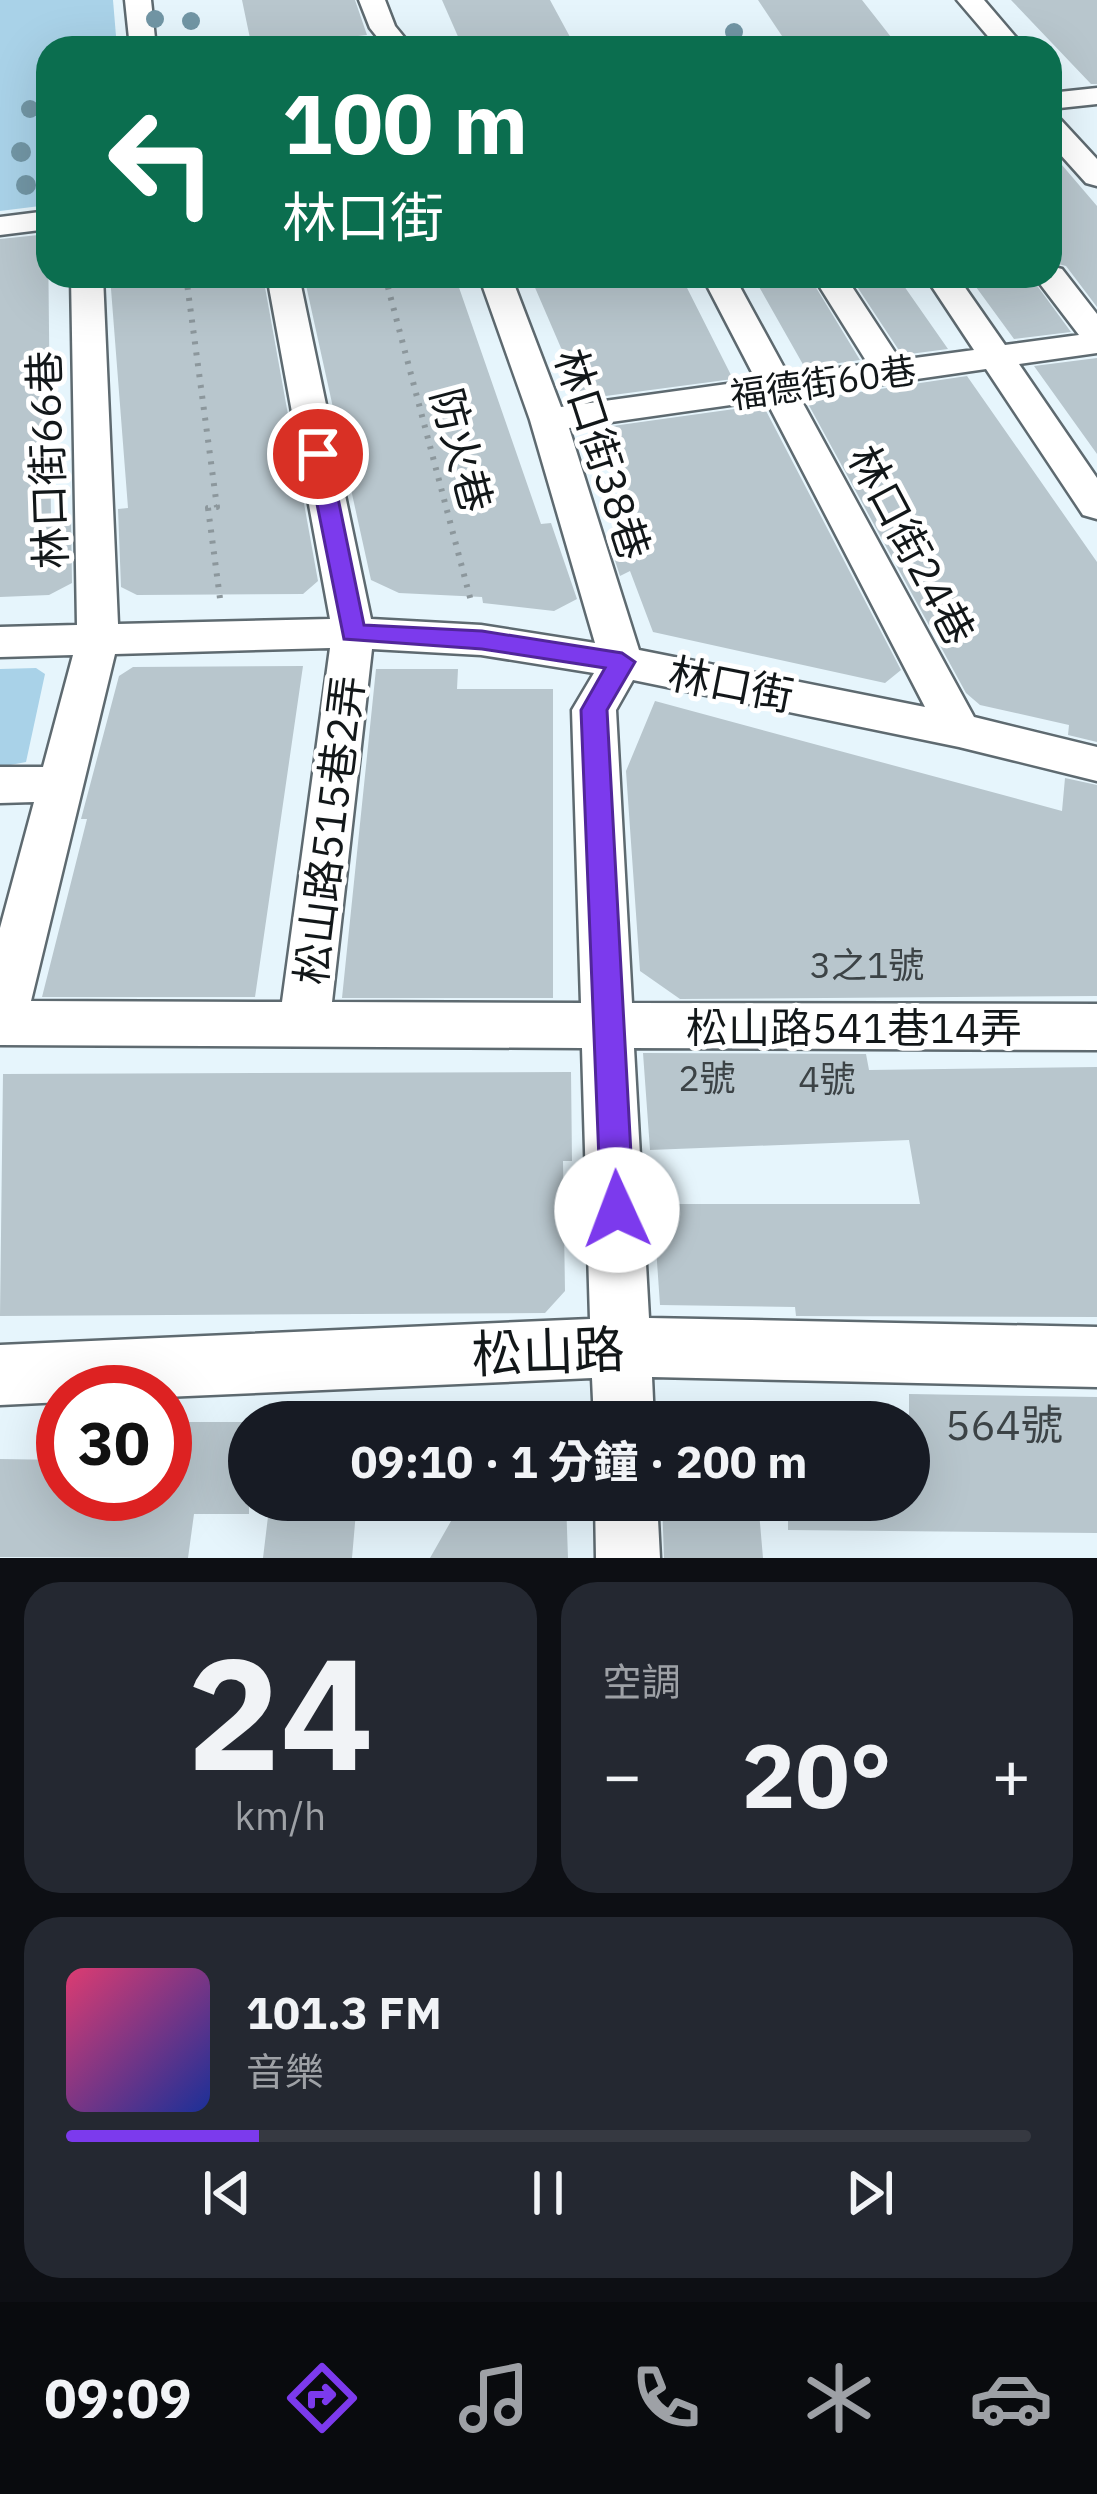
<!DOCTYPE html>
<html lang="zh-TW">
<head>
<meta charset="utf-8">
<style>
	:root { --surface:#171b24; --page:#242831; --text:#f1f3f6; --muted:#9ea1a6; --line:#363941; --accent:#7c3aed }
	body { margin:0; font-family:"IBM Plex Sans","Noto Sans TC",sans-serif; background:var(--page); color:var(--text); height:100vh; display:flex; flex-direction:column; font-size:45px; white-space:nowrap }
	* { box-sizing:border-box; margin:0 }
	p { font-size:39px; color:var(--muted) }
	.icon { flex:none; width:66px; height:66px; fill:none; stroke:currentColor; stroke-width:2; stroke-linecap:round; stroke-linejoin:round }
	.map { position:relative; height:1558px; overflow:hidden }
	.details { display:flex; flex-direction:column; gap:24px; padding:24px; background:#0d0f14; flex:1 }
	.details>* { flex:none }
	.top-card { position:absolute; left:36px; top:36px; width:1026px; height:252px; border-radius:36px; box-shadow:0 12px 48px #0002; background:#0b6e4f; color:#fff; overflow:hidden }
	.speed { position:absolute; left:36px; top:1365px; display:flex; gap:24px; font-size:60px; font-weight:700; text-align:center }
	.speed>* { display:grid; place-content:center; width:156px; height:156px; border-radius:50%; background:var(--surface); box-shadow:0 12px 48px #0002; line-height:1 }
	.speed .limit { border:18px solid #d22; background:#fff; color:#111 }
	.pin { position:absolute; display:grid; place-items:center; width:102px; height:102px; color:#fff; margin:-51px; border:6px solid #fff; border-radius:50%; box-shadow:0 3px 12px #0007 }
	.me { position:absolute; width:132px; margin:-66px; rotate:358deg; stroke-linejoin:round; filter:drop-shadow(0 0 9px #0008) }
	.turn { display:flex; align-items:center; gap:42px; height:252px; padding:0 48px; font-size:54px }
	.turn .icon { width:156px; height:156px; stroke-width:2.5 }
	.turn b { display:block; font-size:84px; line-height:102px }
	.big { font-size:90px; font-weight:700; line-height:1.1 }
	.details .tile { flex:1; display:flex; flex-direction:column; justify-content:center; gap:18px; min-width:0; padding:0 42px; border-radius:36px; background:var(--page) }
	.details .dial { align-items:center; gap:0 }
	.dial b { font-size:156px; line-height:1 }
	.song { display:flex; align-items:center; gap:36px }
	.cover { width:144px; height:144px; border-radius:18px; background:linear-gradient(135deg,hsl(340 70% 55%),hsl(230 70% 35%)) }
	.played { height:12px; border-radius:6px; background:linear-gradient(90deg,var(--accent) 20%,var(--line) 20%) }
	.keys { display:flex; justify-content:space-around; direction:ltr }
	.heat { display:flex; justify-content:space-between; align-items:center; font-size:66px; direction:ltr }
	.details .tiles { flex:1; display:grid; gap:24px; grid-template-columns:1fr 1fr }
	.tile:last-child { grid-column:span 2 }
	.trip { position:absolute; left:228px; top:1401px; width:702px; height:120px; border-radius:60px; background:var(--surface); box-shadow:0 12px 48px #0002; font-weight:700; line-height:120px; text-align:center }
	.menu { display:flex; height:192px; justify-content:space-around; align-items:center; background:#090b0e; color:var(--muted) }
	.menu .icon { width:84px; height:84px }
	.menu .current { color:var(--accent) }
	.menu b { font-size:54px; color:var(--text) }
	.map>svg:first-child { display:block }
	.green { fill:#a9d2e8 }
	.building { fill:#b8c6cd }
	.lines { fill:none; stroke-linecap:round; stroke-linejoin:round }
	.minor-casing { stroke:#5e6a70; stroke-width:5 }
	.path { stroke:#8c979c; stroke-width:6; stroke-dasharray:3 8; stroke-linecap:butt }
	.minor { fill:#fff; fill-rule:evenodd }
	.tree { fill:#7296a5 }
	.route { fill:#7c3aed; stroke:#51269a; stroke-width:3 }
	.labels { text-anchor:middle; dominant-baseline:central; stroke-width:10; stroke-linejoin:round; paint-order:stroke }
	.far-street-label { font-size:36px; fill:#121719; stroke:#fff }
	.number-label { font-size:36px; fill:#3c4346 }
	.street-label { font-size:42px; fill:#121719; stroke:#fff }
	.near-number-label { font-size:42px; fill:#3c4346 }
	.near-street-label { font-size:51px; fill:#121719; stroke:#fff }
</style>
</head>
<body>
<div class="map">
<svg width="1097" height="1558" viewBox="0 0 1097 1558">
	<rect width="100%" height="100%" fill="#e6f5fc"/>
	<path class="green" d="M0 0H113L117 48H48V205L0 211Z
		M36 668 45 674 26 762 0 767V669Z"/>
	<path class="building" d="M242 0H355L367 35 252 48Z
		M442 0H550L576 48H463Z
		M758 0H862L891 37 879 38 887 48H790Z
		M1011 0H1097V84H1091Z
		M1050 151 1097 206V307L1066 266 1050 262Z
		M48 234 51 519 71 516 72 583 49 595 0 597V239Z
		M110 276H263L318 581 303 594 137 595 121 587 118 509 128 508Z
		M304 276H455L541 524 551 523 577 599 554 611 483 603 482 597 399 593 371 580Z
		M530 276H681L733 379 583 399Z
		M753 276H809L860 360 805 368Z
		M850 276H897L948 349 902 355Z
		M968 276H1030L1071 332 1014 339Z
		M1097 358V454L1034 366Z
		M967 376 1097 562V742L1068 735 1069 725 980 705 966 693 806 400Z
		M763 405 901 670 885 683 653 632 630 571 620 576 611 548 642 543 598 428Z
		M303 666 255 997H42L87 819H81L119 676 133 667Z
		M376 669H458L457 689H553V998H342Z
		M655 701 1062 811 1065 778 1097 785V996L680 999 640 971 626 771Z
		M643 1053 866 1054 869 1070 1097 1067V1317L796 1316 795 1307 660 1305 653 1204H920L909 1140 650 1150Z
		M571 1072 572 1161H563L565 1291 545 1313 0 1316 3 1074Z
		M909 1394 1097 1397V1533L788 1530V1500H909Z
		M165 1422H249V1514H194L188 1558 0 1557V1459L63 1460V1494H165Z
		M270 1500H357L352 1558H263Z
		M463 1500H566L568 1558H430Z
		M662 1500H758L763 1558H664Z"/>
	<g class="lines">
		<defs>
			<path id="minor" d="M125 0H151L156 48H130Z
				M359 0H385L395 26 413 48H386L370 28Z
				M957 0H984L1025 48H998Z
				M1097 88V104L1050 109V93Z
				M1050 116 1060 119 1097 159V186L1086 183 1050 143Z
				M48 211V229L0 235V217Z
				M1050 266 1062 269 1097 314V353L1019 364 1097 478V519L1083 515 986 369 799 396 974 717 1097 747V781L959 747 633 680 616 710 632 1003 1097 1004V1050L634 1048 649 1318 1097 1327V1387L652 1377 654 1422H594L592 1378 165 1397V1392H63V1402L0 1405V1345L590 1319 582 1048 0 1045V928L34 802 0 803V767H43L73 655 0 657V627L77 625 71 276H103L118 624 330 619 267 276H299L371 619 481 625 595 643 530 420 479 276H511L561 407 756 380 702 276H734L788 375 868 364 813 276H845L900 360 974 350 925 276H957L1005 345 1079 335 1034 276H1050ZM766 400 925 707 639 650 569 428ZM330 648 282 1002 31 1001 115 654ZM372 649 481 655 594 673 572 710 581 1003 332 1002Z
				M595 1500H657L660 1558H596Z"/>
		</defs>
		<use href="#minor" class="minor-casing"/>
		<path class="path" d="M186 276 217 507 208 508 221 606
			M385 276 472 605"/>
		<use href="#minor" class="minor"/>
	</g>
	<g class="tree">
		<circle cx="155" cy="19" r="9"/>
		<circle cx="191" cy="21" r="9"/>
		<circle cx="734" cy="32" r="9"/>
		<circle cx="30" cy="109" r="9"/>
		<circle cx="21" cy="152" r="10"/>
		<circle cx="26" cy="185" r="10"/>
	</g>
	<path class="route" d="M318 447 329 454 364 625 482 631 622 653 635 662 607 710 634 1210 629 1221 617 1226 605 1221 601 1210 581 710 605 668 482 649 344 639 307 454Z"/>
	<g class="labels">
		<g class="far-street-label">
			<text transform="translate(823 382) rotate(-8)">福德街60巷</text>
		</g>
		<g class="number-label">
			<text x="867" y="964">3之1號</text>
			<text x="707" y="1077">2號</text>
			<text x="827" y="1078">4號</text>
		</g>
		<g class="street-label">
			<text transform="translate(462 450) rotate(75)">防火巷</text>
			<text transform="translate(603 454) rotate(72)">林口街38巷</text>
			<text transform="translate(47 460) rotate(-92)">林口街66巷</text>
			<text transform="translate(912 545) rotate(62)">林口街24巷</text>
			<text transform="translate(731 684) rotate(11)">林口街</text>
			<text transform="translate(329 830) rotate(-83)">松山路515巷2弄</text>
			<text x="854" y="1027">松山路541巷14弄</text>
		</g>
		<g class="near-number-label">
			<text x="1004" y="1424">564號</text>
		</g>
		<g class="near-street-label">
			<text transform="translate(548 1351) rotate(-2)">松山路</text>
		</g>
	</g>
</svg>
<div class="speed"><div class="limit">30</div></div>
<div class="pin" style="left:318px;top:454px;background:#d93025"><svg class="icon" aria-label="arrive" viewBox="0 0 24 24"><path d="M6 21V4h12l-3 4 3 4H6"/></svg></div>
<svg class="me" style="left:617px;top:1210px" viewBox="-20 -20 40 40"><circle r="19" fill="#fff"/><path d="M0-13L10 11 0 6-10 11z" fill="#7c3aed"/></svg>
<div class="trip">09:10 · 1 分鐘 · 200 m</div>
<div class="top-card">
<div class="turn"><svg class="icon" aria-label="left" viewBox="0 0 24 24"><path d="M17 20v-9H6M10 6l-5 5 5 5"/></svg><div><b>100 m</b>林口街</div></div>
</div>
</div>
<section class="details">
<div class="tiles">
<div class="tile dial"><b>24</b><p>km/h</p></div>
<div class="tile"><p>空調</p>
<div class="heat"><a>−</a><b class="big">20°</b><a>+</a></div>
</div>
<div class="tile">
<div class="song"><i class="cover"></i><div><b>101.3 FM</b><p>音樂</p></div></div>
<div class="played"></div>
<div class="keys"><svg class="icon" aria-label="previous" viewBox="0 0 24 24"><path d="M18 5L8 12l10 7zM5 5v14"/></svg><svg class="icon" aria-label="pause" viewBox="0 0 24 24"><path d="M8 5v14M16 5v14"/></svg><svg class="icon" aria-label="next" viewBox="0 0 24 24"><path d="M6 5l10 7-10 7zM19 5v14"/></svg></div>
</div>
</div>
</section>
<nav class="menu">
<b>09:09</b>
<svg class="icon current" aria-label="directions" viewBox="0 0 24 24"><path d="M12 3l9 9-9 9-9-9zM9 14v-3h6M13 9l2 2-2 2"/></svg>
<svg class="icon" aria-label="music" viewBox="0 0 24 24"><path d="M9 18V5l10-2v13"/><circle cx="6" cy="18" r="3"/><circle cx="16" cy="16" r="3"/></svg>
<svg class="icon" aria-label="phone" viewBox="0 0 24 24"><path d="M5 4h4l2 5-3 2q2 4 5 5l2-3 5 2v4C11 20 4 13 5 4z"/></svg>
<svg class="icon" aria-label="climate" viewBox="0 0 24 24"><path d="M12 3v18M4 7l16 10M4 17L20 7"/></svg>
<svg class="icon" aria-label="car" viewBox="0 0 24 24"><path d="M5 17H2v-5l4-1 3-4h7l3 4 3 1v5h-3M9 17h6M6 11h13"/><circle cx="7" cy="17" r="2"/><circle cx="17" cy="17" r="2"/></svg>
</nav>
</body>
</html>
